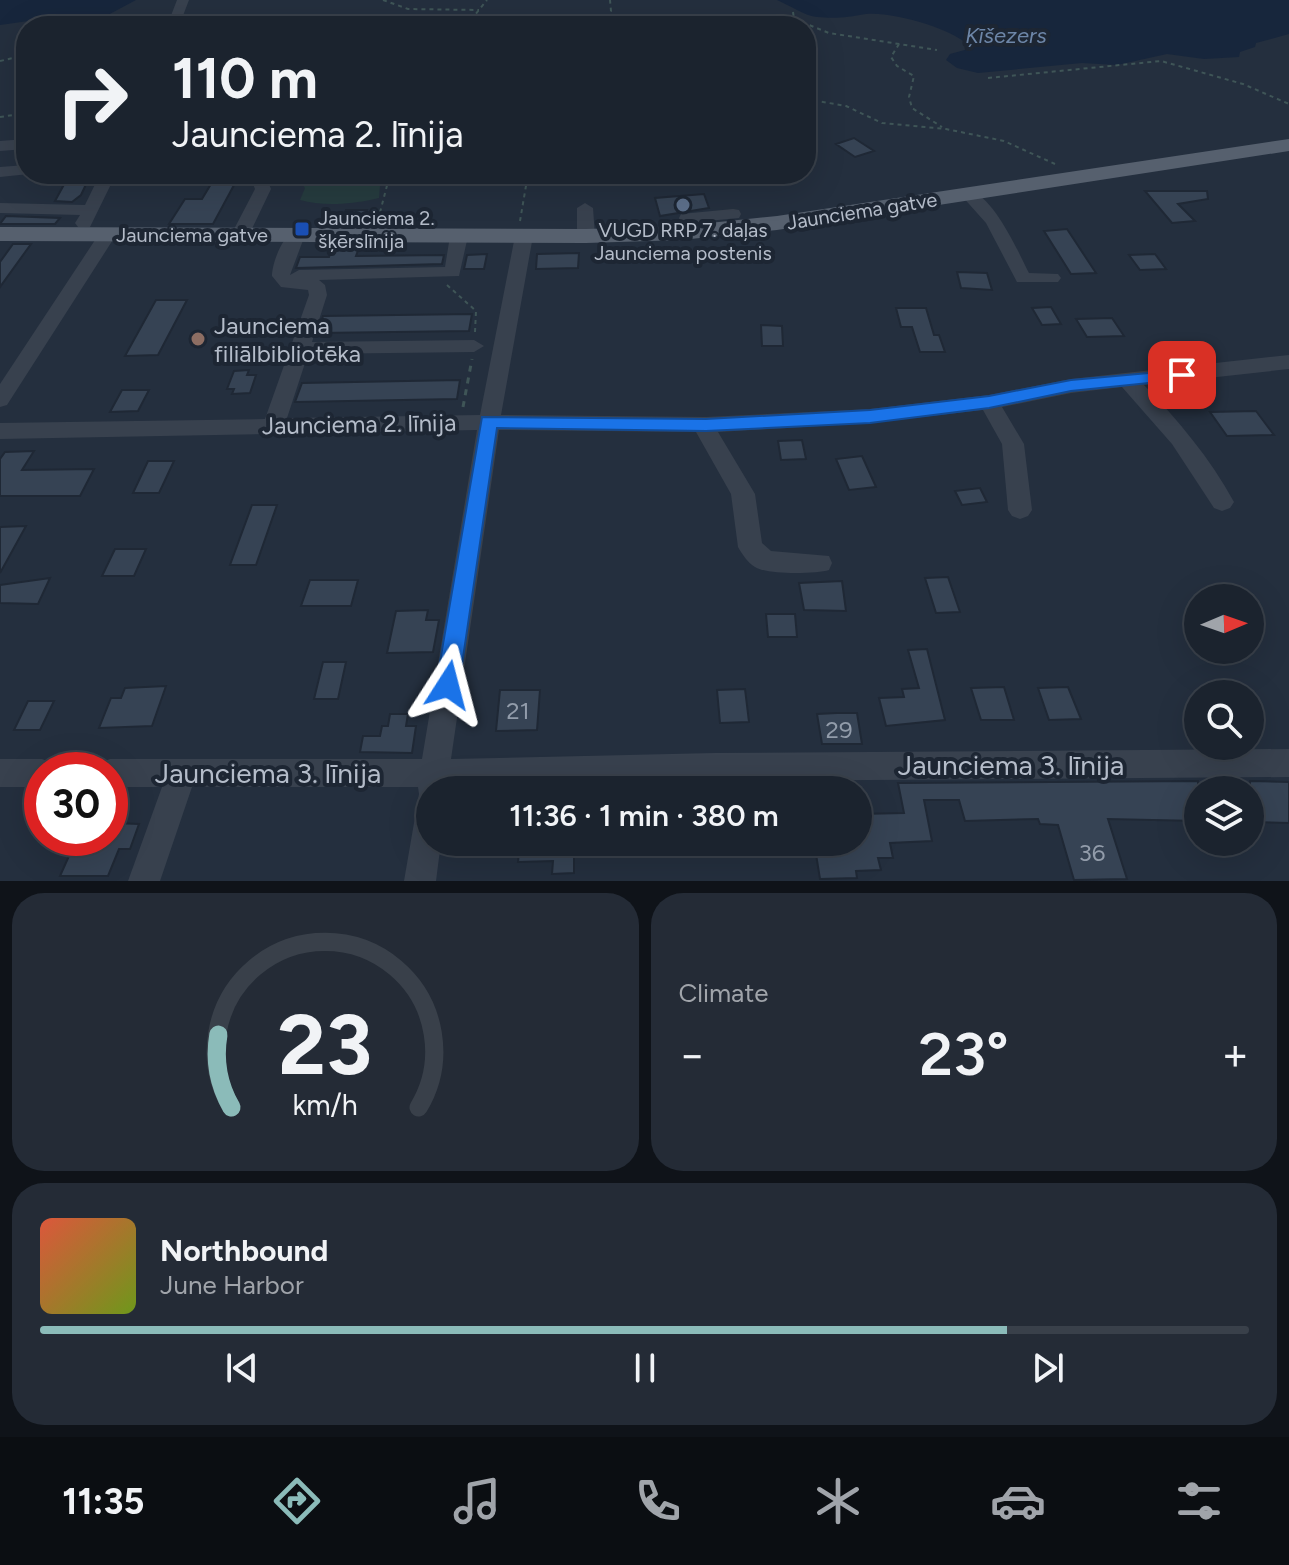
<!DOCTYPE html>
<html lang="en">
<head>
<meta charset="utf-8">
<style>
	:root { --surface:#1b232e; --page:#242b36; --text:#f1f3f6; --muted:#a0a4aa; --line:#39404a; --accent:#8bbbb9 }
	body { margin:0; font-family:Figtree,sans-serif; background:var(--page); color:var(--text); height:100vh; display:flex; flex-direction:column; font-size:30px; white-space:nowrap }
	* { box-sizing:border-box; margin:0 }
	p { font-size:26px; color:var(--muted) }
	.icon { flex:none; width:44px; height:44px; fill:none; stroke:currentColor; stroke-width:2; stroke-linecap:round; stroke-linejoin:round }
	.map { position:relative; height:881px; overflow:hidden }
	.details { display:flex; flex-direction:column; gap:12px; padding:12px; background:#0f1319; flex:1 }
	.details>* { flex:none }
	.guide { position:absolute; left:16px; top:16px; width:800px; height:168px; border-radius:32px; box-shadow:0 8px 32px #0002,0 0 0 2px var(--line); background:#1b232e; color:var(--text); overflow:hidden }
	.needle { width:52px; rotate:88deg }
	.fabs { position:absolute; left:1184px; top:584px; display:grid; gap:16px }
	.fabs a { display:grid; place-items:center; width:80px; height:80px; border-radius:50%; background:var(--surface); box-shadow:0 8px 32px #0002,0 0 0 2px var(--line); font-size:40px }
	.speed { position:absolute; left:24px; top:752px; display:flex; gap:16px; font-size:40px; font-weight:700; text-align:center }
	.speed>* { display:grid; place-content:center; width:104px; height:104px; border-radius:50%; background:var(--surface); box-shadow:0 8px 32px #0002,0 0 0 2px var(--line); line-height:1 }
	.speed .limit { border:12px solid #d22; background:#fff; color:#111 }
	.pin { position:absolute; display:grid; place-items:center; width:68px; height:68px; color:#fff; margin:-34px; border-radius:16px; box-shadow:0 4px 12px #0006 }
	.me { position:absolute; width:88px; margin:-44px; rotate:9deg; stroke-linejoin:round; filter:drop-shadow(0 0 6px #0008) }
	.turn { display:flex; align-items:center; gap:28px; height:168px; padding:0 24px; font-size:36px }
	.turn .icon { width:104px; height:104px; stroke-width:2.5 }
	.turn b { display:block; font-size:56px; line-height:68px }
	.big { font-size:60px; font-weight:600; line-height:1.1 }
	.details .widget { flex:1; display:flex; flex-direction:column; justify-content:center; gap:12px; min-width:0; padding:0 28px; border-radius:32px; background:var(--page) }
	.details .dial { align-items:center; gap:0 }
	.dial svg { height:208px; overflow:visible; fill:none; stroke:var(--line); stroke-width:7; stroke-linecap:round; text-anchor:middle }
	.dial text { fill:var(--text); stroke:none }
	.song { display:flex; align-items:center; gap:24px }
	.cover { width:96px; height:96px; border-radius:12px; background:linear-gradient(135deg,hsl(10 70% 55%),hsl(80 70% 35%)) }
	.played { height:8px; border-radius:4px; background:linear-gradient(90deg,var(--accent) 80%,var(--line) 80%) }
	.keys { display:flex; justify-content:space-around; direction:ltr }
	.heat { display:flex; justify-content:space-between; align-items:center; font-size:44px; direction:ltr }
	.details .tiles { flex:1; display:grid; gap:12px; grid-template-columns:1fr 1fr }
	.widget:last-child { grid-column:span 2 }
	.trip { position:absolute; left:416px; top:776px; width:456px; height:80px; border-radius:40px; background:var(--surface); box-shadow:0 8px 32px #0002,0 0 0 2px var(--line); font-weight:600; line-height:80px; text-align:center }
	.tabs { display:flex; height:128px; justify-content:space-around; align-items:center; background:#0b0e12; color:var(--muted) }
	.tabs .icon { width:56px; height:56px }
	.tabs .current { color:var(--accent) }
	.tabs b { font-size:36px; color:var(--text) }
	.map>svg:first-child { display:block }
	.green { fill:#263c3f }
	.water { fill:#17263c }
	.building { fill:#364354; stroke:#1f2835; stroke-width:2 }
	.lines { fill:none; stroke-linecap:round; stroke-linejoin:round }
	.path-far1 { stroke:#3f5557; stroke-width:2; stroke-dasharray:4 4; stroke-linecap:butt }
	.path { stroke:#3f5557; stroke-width:3; stroke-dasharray:6 6; stroke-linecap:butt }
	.minor { fill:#38414e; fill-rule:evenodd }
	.major { fill:#56606e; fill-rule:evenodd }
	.route { fill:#1a73e8; stroke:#114b97; stroke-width:2 }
	.service-dot { fill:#5c6f8a; stroke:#1d2633; stroke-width:3 }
	.transit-dot { fill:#1a4fb4; stroke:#1d2633; stroke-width:3 }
	.education-dot { fill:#8d6e63; stroke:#1d2633; stroke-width:3 }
	.labels { text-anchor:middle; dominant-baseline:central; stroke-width:8; stroke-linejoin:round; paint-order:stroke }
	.far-street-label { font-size:20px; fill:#b4bcc9; stroke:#1d2633 }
	.far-poi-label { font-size:20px; fill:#b4bcc9; stroke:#1d2633; text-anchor:start }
	.far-water-label { font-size:22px; font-style:italic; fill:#6d86a8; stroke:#1d2633 }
	.poi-label { font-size:24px; fill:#b4bcc9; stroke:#1d2633; text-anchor:start }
	.street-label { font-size:24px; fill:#b4bcc9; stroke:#1d2633 }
	.near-number-label { font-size:24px; fill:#929caa }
	.near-street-label { font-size:28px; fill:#b4bcc9; stroke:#1d2633 }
</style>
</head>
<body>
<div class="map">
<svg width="1289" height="881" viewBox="0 0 1289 881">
	<rect width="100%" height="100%" fill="#242f3e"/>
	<path class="green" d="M315 174H381L379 198C355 204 324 207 300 200L305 188 301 183Z"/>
	<path class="water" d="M0 0H136L106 16 50 18 0 25Z
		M777 0H1289V34L1256 43 1255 47 1240 52 1239 57 1204 59 1167 54 1117 65 1082 63 978 73 957 68 946 60 950 54 972 48C955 29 892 11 866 14 848 17 837 19 817 17 805 16 789 5 777 0Z"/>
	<path class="building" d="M854 138 874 151 855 157 836 144Z
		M217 174H240L213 224H169L185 199H202Z
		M89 178 81 195 72 202 55 201 67 179Z
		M1145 191H1207L1208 199 1178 204 1195 221 1172 223Z
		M704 194 709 208 660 216 655 198Z
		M346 210H367L361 225H341Z
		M6 216 60 218 55 224H0Z
		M1067 229 1096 273 1071 274 1044 231Z
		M13 244H31L0 287V262Z
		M333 245H360L356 256 444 255 442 264 296 268 300 257H329Z
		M765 247 769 261 720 263 718 248Z
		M579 253 578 268 536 269 537 254Z
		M487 254 484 269H464L467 255Z
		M1155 254 1166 269 1140 270 1129 255Z
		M957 272 987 273 992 290 961 288Z
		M156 300H187L158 355 125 356Z
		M1051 307 1061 324 1042 325 1032 308Z
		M896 308H926L934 335H939L945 352H920L912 327H901Z
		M472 314 469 331 318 333 323 316Z
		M1112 318 1124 336 1087 337 1076 319Z
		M761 325 782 326 783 346H762Z
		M249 370 247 375H256L250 393 232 394 234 389H227L234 371Z
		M460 380 457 399 295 402 302 383Z
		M122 390H149L138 411 110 412Z
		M1256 411 1274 435 1227 436 1210 412Z
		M802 440 806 459 781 460 778 441Z
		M34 451 22 470 94 469 80 496H0V459L5 452Z
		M862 456 876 487 849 490 836 459Z
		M148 461H174L159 493H133Z
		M980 488 987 502 962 505 955 491Z
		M252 505H277L256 565H230Z
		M26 526 0 573V527Z
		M115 549H146L134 576H102Z
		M948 577 960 612 936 613 925 578Z
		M50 578 38 604 0 603V585Z
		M310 580H358L351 606H301Z
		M842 581 846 611 804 610 799 583Z
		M428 610 426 620H439L433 652 387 653 396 611Z
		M766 614H795L797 637H768Z
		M927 649 945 720 886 726 879 698 904 697 902 689 919 688 908 650Z
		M323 662H346L338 699H314Z
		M166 686 152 726 99 728 111 698H121L125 688Z
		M1004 687 1014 720H981L971 688Z
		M1068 687 1081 719 1049 720 1038 688Z
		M745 689 749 722 720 723 717 690Z
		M500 690H540L537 730 496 731Z
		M28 701H54L40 730H14Z
		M837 713H857L862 744H822L817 714Z
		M390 714H408L406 726H416L412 753 360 752 363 736H380L382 726H388Z
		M1198 781V821L1108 819 1127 879 1074 880 1058 825 1040 824 1038 819 965 821 959 800H924L932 841 890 843 893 858H878L881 870 856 871 857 878 820 879 814 842H858V814L904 813 898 783Z
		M1250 781 1289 782V823L1250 822Z
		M115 823 139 824 130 849H119L108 876H60L77 838H110Z
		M520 842H568V856H574V873L552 874 553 861 518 862Z
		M675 842H710L711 856 676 857Z"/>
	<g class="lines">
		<path class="path-far1" d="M383 0 408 9 479 10
			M793 12 794 19 829 33 937 50
			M466 26 487 0
			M604 26 611 11 610 0
			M899 44 891 57 897 66 914 76 909 97 912 108 942 127
			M0 61 26 55
			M988 78 1161 61 1243 84 1289 104
			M806 99 846 106 882 123 946 129 1004 141 1055 164
			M0 117 26 113
			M378 220 390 174
			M520 221 528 174
			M447 285 476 311 475 332"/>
		<path class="path" d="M463 407 472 359"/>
		<path class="minor" d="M177 0H189L179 26H167Z
			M26 139V149L0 151V141Z
			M26 165V174H29L0 177V167Z
			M100 174H116L90 227H78L75 223 80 215 0 213V203L85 205Z
			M249 174H265L271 189 249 235 240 240 231 235 255 189Z
			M969 190C995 198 1017 250 1029 273L1058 274 1061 278 1058 282H1017L986 223 961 195Z
			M585 203 593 208 595 236 586 241 577 236V208Z
			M733 209 739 210 741 214 739 218 697 222 700 232 697 236H685L679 218 681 214Z
			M107 230 116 235 7 405 0 407V384L101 231Z
			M296 230 305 235 290 275 299 270 445 267 450 236 453 232H465L468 236 459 276 319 280 325 285 327 295 312 342 474 340 484 346 474 352 308 354 287 418 480 415 515 236 524 231 533 236 501 415 706 417 870 409 989 395 1071 379 1289 355V369L1144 385C1178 420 1210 458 1234 502L1230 508 1222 511 1214 508 1172 444 1122 387 1071 393 1002 407 1024 444 1032 510 1028 516 1020 519 1012 516 1008 510 1002 444 983 410 870 423 718 432 755 494 762 543 771 551 829 556 832 563 829 570C816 574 767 575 755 567 748 563 742 554 738 547L731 494 696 432 499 430 451 759 715 753 1289 749V777L715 781 447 787V790H430V842H441L436 881H404L419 794 418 787H192L160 881H128L162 787H110V770H97L100 763 110 759H422L477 430 0 439V423L265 419 309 295 308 290 281 287 272 276C272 263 283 234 296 230Z
			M0 759H42L52 763 55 770H42V787H0Z"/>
		<path class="major" d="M1289 139V151L777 230 681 240 586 243 0 241V227L586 229 681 226 777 216Z"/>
	</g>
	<path class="route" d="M1182 370 1188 371 1190 375 1188 379 1071 391 989 408 870 423 706 431 497 428 459 685 456 692 448 695 440 692 436 685 482 417 706 419 870 410 989 396 1071 380Z"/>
	<circle class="service-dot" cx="683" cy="205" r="8"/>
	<rect class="transit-dot" x="294" y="221" width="16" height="16" rx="4"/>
	<circle class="education-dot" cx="198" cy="339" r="8"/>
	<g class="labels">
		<g class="far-street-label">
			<text transform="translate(862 211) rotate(-9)">Jaunciema gatve</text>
			<text x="192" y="235">Jaunciema gatve</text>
		</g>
		<g class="far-poi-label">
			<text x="318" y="218">Jaunciema 2.<tspan x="318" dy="23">šķērslīnija</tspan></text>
			<text x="683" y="230" text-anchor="middle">VUGD RRP 7. daļas<tspan x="683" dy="23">Jaunciema postenis</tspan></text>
		</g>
		<g class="far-water-label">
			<text x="1006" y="35">Ķīšezers</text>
		</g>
		<g class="poi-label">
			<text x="214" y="325">Jaunciema<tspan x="214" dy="28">filiālbibliotēka</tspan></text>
		</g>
		<g class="street-label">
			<text transform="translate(359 424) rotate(-1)">Jaunciema 2. līnija</text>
		</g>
		<g class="near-number-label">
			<text x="518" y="710">21</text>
			<text x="839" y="729">29</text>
			<text x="1092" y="852">36</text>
		</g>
		<g class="near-street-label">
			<text x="1011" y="765">Jaunciema 3. līnija</text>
			<text x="268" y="773">Jaunciema 3. līnija</text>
		</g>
	</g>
</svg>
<div class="fabs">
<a><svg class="needle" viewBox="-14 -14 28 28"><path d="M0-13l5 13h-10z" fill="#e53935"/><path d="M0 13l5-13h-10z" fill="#a0a4aa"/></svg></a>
<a><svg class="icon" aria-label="search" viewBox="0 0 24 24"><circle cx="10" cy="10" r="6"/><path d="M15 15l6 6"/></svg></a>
<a><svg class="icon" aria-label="layers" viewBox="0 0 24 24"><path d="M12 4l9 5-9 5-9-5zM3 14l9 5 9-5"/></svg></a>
</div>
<div class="speed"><div class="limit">30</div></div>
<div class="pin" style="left:1182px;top:375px;background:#d93025"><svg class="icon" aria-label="arrive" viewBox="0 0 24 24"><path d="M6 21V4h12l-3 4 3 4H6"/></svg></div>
<svg class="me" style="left:448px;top:685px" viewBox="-20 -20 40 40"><path d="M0-17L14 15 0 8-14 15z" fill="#1a73e8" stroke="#fff" stroke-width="4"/></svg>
<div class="trip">11:36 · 1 min · 380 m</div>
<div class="guide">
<div class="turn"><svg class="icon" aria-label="right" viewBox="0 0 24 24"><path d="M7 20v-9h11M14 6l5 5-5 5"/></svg><div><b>110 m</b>Jaunciema 2. līnija</div></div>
</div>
</div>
<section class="details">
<div class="tiles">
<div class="widget dial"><svg viewBox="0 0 100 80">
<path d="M14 69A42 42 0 1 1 86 69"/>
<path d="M14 69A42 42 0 0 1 9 41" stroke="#8bbbb9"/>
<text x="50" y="56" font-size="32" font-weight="700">23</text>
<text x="50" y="72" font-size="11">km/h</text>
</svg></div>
<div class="widget"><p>Climate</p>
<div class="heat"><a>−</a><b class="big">23°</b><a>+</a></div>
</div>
<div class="widget">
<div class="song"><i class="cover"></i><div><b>Northbound</b><p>June Harbor</p></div></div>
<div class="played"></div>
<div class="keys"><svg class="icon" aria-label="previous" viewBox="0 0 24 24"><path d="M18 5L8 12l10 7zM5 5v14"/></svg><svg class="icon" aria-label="pause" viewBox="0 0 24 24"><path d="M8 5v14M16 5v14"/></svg><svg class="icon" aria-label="next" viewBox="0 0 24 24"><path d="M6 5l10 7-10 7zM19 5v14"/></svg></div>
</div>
</div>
</section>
<nav class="tabs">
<b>11:35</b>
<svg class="icon current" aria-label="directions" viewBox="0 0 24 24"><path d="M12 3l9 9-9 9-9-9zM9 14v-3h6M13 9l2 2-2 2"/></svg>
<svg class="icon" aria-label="music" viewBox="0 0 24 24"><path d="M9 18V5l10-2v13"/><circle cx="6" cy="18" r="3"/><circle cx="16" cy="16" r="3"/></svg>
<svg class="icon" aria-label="phone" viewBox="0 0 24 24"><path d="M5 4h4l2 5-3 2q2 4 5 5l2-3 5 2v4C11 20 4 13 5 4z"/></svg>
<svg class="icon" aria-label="climate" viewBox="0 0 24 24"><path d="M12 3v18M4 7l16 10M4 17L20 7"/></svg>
<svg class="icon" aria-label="car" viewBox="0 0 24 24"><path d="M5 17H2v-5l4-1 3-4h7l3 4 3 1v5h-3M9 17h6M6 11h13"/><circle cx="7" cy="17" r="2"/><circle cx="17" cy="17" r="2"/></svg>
<svg class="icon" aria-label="filters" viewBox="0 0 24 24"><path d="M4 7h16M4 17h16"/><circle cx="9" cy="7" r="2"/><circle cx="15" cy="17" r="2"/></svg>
</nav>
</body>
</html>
